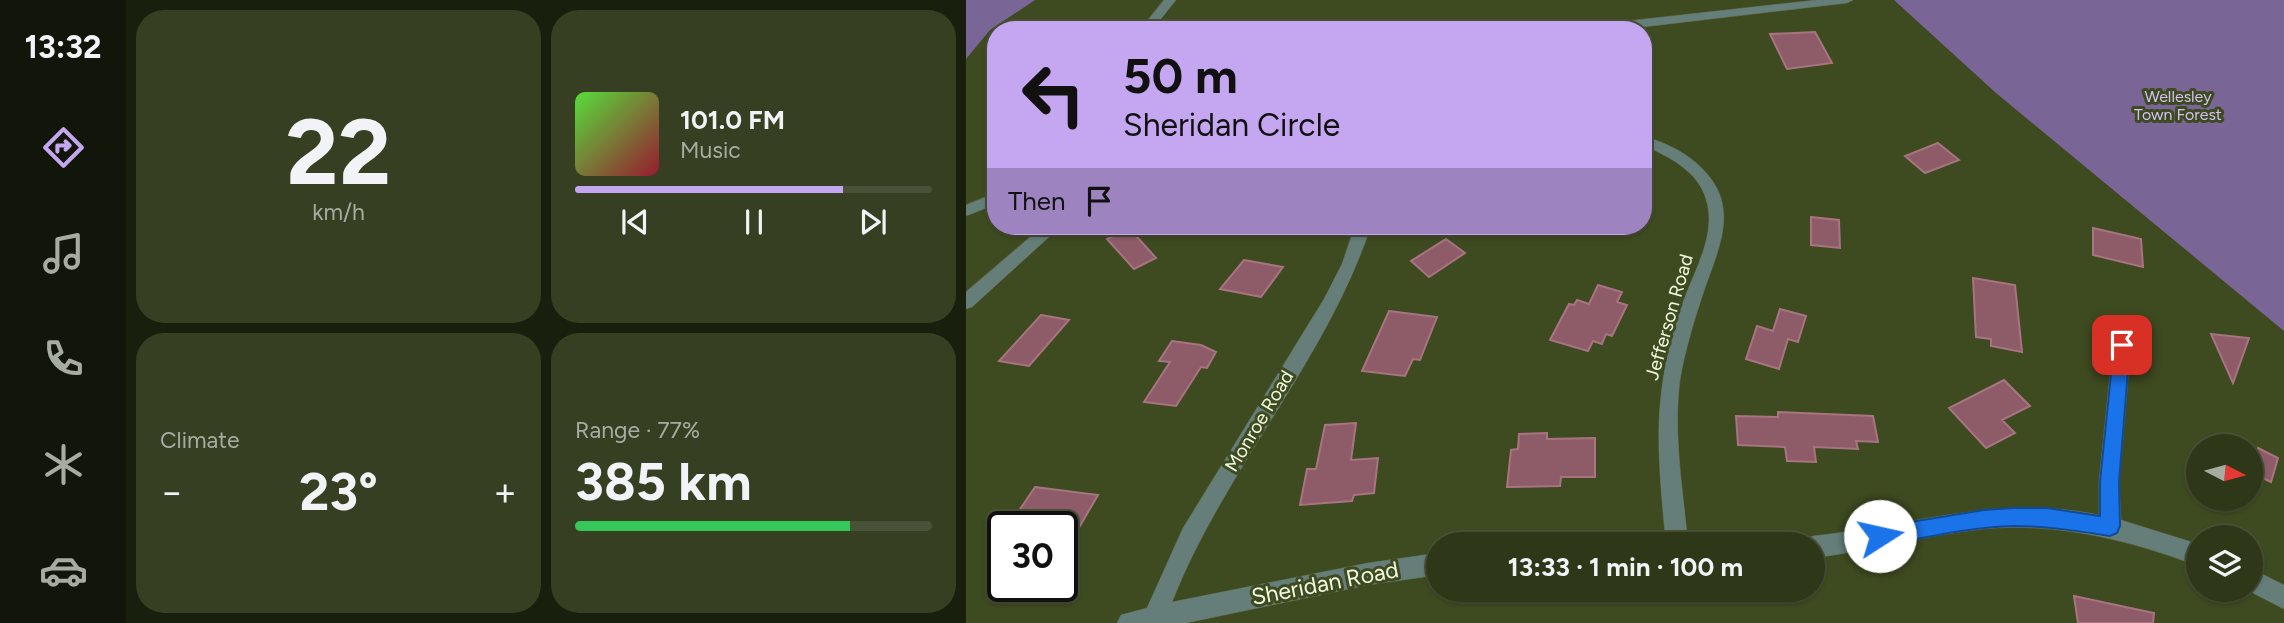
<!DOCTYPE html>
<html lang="en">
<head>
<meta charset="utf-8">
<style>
	:root { --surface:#2e3818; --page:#363f21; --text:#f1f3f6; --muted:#a7aca2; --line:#495237; --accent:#c5a6f0 }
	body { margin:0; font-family:Figtree,sans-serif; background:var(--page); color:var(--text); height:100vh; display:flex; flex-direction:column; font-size:26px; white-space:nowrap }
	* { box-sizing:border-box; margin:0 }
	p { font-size:23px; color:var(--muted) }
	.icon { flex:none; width:38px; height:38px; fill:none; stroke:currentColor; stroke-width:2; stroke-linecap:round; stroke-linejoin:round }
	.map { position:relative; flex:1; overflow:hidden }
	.drawer { display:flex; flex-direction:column; gap:10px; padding:10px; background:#191f0d; width:840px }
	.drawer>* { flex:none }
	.top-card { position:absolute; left:21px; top:21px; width:665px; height:214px; border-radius:28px; box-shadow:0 2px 5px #0004,0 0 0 2px var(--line); background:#c5a6f0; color:#111; overflow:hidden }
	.needle { width:46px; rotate:96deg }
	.fabs { position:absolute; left:1220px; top:434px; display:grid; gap:14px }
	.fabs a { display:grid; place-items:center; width:77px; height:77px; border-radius:50%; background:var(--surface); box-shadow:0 2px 5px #0004,0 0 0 2px var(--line); font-size:35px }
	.speed { position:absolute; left:21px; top:511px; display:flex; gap:14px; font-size:35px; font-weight:700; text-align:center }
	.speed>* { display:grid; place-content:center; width:91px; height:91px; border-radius:50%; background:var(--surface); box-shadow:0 2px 5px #0004,0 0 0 2px var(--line); line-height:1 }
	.speed .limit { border:4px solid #111; border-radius:10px; background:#fff; color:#111 }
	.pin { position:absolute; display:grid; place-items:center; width:60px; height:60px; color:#fff; margin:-30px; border-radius:14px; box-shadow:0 4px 10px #0006 }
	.me { position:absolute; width:77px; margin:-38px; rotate:80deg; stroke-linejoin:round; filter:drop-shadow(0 0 5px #0008) }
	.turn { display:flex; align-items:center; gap:24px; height:147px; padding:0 21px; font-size:32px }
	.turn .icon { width:91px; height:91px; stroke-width:2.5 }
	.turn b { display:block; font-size:49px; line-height:60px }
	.then { display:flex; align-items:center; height:66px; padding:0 21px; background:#0003; gap:14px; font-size:26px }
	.big { font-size:52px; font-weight:700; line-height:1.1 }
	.drawer .card { flex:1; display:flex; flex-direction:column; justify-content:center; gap:10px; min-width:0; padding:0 24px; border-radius:28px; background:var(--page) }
	.drawer .dial { align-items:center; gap:0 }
	.dial b { font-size:91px; line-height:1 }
	.song { display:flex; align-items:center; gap:21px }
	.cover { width:84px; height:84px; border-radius:10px; background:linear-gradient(135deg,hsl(110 70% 55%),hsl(350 70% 35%)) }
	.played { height:7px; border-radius:4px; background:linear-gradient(90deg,var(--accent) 75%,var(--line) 75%) }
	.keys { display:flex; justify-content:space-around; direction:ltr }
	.heat { display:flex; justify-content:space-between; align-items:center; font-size:38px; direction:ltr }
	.charge { height:10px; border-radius:5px; background:linear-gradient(90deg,#34c759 77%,var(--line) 0) }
	.drawer .tiles { flex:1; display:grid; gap:10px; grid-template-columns:repeat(2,1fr) }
	.trip { position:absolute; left:460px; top:532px; width:399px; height:70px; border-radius:35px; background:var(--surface); box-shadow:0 2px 5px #0004,0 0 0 2px var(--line); font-weight:700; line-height:70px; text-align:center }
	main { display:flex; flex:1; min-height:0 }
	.menu { display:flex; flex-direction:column; width:126px; justify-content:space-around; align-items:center; background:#12160a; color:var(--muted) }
	.menu .icon { width:49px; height:49px }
	.menu .current { color:var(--accent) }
	.menu b { font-size:32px; color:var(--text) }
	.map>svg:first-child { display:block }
	.green { fill:#7a6696 }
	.building { fill:#8d5c68; stroke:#a77480; stroke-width:2 }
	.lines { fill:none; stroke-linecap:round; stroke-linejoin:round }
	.minor-casing { stroke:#5a663f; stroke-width:1 }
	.minor { fill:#657e7a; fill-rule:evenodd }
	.route { fill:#1a73e8; stroke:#114b97; stroke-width:2 }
	.labels { text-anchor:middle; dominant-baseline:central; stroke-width:6; stroke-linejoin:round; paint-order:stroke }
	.far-park-label { font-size:16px; fill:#d5c0f4; stroke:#3e4a20 }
	.street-label { font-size:19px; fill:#f0f9e0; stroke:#3e4a20 }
	.near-street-label { font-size:23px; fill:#f0f9e0; stroke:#3e4a20 }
</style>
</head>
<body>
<main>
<nav class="menu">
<b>13:32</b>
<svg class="icon current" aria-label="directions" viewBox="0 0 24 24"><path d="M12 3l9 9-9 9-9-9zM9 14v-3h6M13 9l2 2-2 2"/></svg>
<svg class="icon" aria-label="music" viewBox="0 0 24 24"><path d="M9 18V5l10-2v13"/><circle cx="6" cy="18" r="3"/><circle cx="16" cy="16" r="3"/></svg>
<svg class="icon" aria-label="phone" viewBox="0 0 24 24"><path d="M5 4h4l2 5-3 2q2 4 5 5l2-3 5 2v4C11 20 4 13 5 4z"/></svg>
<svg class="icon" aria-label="climate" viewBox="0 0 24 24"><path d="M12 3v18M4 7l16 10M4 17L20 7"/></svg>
<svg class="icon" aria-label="car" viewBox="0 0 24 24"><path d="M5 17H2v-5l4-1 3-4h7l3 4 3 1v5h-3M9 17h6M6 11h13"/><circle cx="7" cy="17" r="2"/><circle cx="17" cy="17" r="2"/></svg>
</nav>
<section class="drawer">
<div class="tiles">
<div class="card dial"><b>22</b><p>km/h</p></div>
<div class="card">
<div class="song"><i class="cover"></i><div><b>101.0 FM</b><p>Music</p></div></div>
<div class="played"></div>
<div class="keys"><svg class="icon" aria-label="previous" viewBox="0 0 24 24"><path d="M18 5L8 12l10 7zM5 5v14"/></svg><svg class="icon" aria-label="pause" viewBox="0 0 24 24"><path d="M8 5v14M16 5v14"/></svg><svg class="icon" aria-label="next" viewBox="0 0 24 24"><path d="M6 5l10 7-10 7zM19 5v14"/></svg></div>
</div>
<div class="card"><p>Climate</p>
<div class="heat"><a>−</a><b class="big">23°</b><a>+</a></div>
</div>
<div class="card"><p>Range · 77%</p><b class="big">385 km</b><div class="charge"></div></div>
</div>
</section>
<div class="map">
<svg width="1318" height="623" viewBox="0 0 1318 623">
	<rect width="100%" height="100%" fill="#3e4a20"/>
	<path class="green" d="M0 0H69L24 30 0 59Z
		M928 0H1318V331L1030 93Z"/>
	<path class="building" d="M849 32 866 63 821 69 804 34Z
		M972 143 993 160 959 173 939 156Z
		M845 217 873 220 874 248 845 245Z
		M163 228 190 258 168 269 141 239Z
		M1127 228 1175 239 1177 267 1127 255Z
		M480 239 499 253 463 277 445 261Z
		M278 260 317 267 295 297 254 289Z
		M1007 278 1049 285 1056 352 1025 346V339L1010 337Z
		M632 285 656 292 651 302 661 305 646 336 640 334 636 344 627 341 622 351 584 340 603 304 608 305 611 300 623 304Z
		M814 309 840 316 832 342 822 339 813 369 780 359 791 326 807 331Z
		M423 311 471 317 454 360 447 359 439 376 396 371Z
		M75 315 103 320 63 366 33 361Z
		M1245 334 1283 338 1267 383Z
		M206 341 235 345 250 352 241 368 235 367 210 406 178 402 204 362 193 361Z
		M1038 380 1064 406 1036 420 1049 433 1020 448 983 408Z
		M812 412 907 416 912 442 890 441 892 449 848 447 850 462 821 461 819 447 772 445 770 416 812 417Z
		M390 423 385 460 412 458 408 493 388 495 386 501 334 505 341 469H350L359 425Z
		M581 433V439L629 438V477H595L594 486 541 487 545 450 552 449 553 434Z
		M1292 448 1312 458 1305 482 1284 472Z
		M69 487 132 495 111 531 96 527H42Z
		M1108 596 1188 613 1187 623H1112Z"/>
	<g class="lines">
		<defs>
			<path id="minor" d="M198 0H210L186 30H174Z
				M851 0H887L881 3 651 30H611L617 26Z
				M677 136C695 141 715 150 729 162 775 201 756 240 739 288 729 318 719 349 714 380 707 435 717 489 722 544H700C691 449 685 394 717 302 729 269 751 234 740 199 732 171 702 156 677 145Z
				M30 193V204L0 216V205Z
				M77 226H95L6 307 0 309V292Z
				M389 226H405C360 361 258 470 206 602L402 563 472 553V575L402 585 220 623H151L155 615 181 608 217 528 358 299 376 264Z
				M1156 338 1162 340 1165 345 1153 482 1155 520 1232 544V566C1163 540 1091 522 1017 529 960 535 904 551 847 558V544H837L839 539 847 536C943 526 1035 494 1133 515V482L1147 345 1150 340Z
				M1284 568 1318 585V609L1281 590H1284Z"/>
		</defs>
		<use href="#minor" class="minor-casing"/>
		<use href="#minor" class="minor"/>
	</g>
	<path class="route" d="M1156 338 1162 340 1164 345 1153 482 1154 526 1151 533 1144 536C1112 531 1080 526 1048 526 1003 527 958 538 914 546L907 543 904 536 907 530 914 527 1018 510 1048 508H1081L1134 516V482L1148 345 1150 340Z"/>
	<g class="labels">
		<g class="far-park-label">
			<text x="1212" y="96">Wellesley<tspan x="1212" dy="18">Town Forest</tspan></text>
		</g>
		<g class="street-label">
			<text transform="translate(703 317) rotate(-74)">Jefferson Road</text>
			<text transform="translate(293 421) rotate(-59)">Monroe Road</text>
		</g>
		<g class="near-street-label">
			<text transform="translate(359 583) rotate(-11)">Sheridan Road</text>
		</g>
	</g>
</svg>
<div class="fabs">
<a><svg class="needle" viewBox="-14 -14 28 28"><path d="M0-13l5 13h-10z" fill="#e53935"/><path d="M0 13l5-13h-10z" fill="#a7aca2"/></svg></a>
<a><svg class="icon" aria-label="layers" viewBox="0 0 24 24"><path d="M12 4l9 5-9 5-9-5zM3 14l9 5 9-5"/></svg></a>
</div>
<div class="speed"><div class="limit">30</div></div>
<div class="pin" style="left:1156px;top:345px;background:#d93025"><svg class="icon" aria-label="arrive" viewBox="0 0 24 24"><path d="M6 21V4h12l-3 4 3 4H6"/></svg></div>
<svg class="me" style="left:914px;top:536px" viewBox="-20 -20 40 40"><circle r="19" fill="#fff"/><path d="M0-13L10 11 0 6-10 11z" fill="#1a73e8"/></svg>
<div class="trip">13:33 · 1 min · 100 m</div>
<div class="top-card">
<div class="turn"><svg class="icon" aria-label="left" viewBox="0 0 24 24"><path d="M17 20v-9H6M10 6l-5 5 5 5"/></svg><div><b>50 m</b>Sheridan Circle</div></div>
<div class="then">Then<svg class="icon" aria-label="arrive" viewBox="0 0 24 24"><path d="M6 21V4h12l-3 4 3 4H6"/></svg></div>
</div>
</div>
</main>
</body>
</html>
